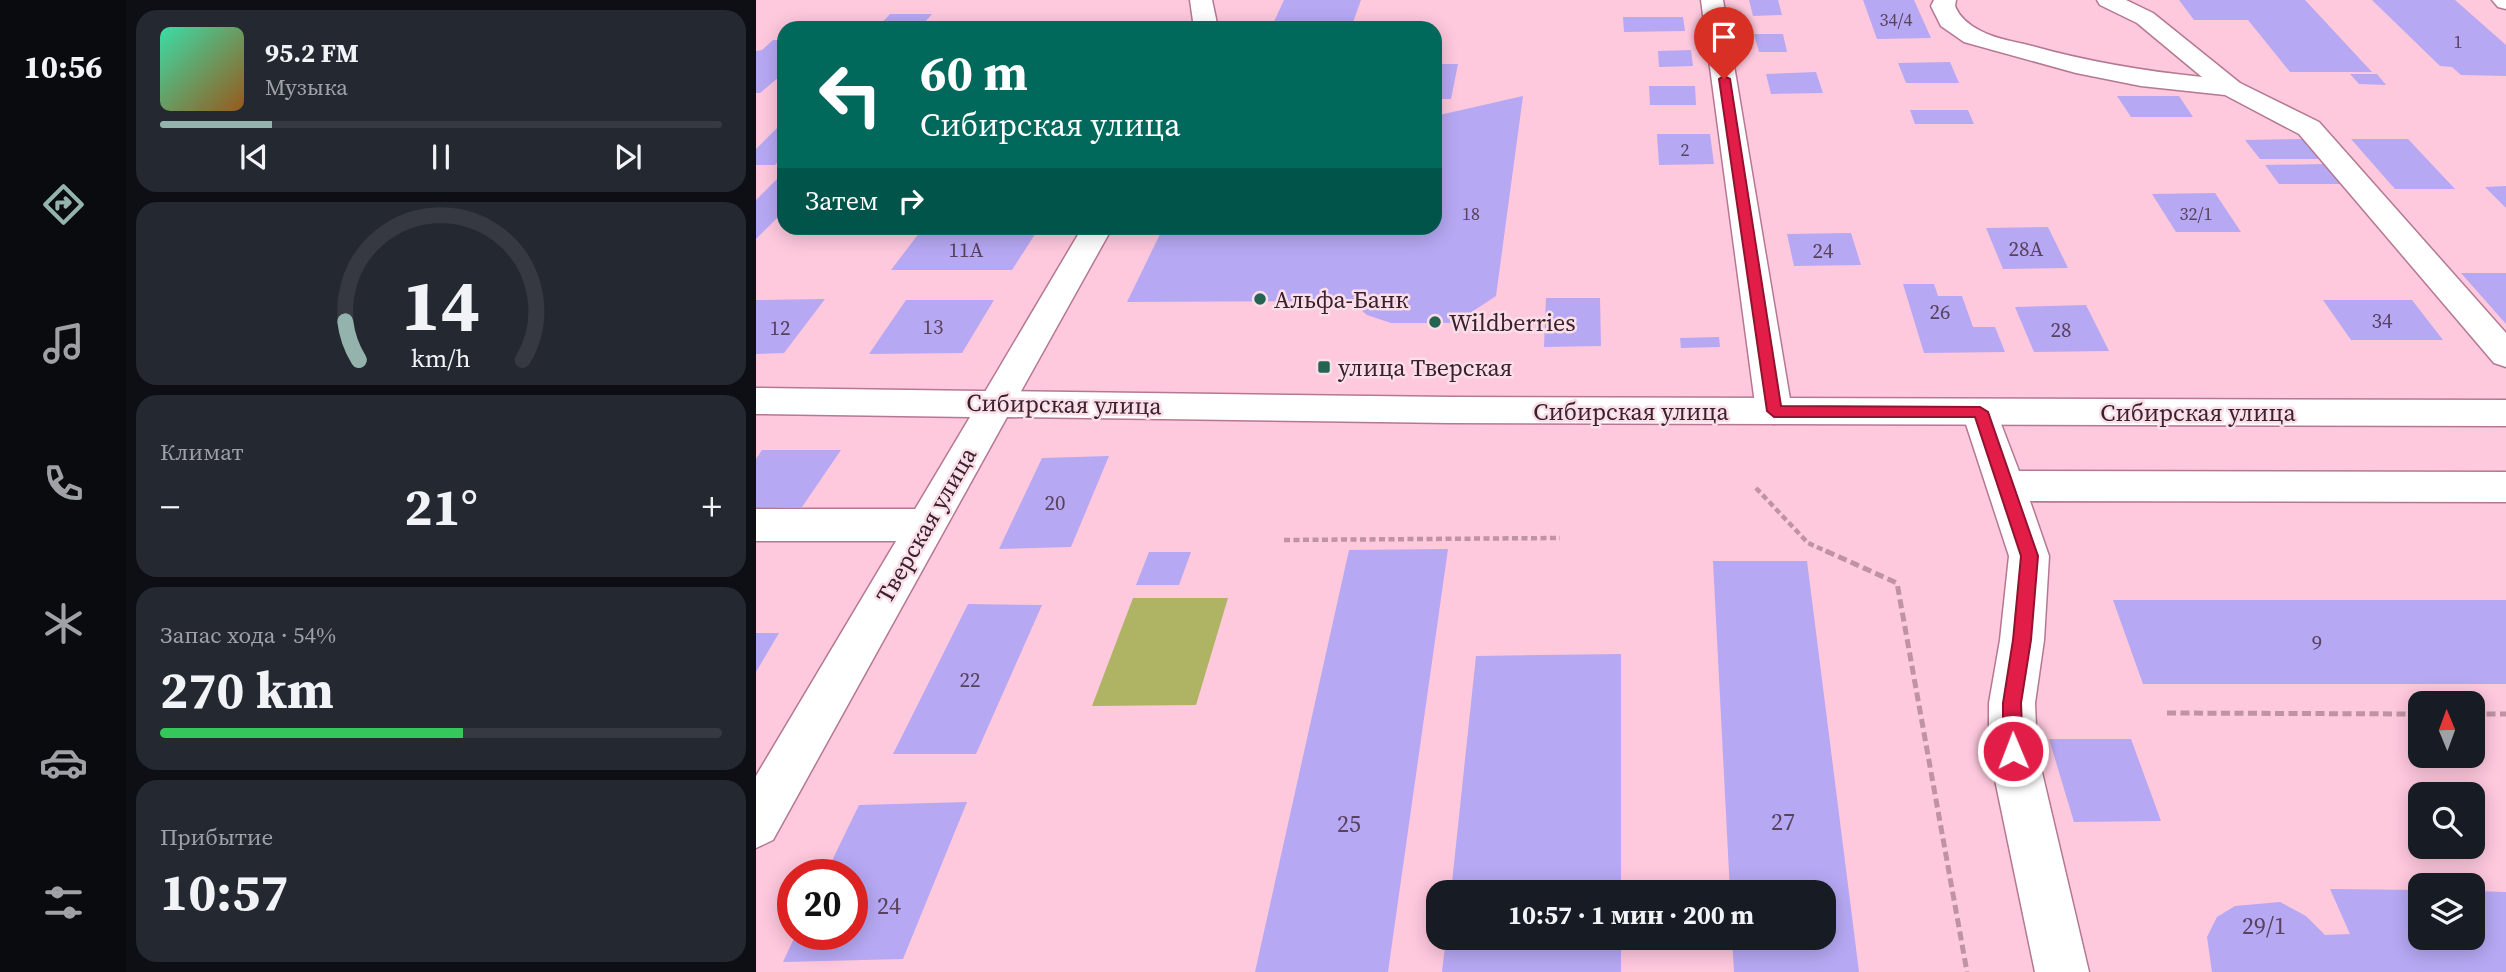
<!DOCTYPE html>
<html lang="ru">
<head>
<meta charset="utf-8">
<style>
	:root { --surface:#171b24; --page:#242831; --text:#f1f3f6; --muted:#9ea1a6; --line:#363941; --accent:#94b3ad }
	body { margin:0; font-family:"Source Serif 4",serif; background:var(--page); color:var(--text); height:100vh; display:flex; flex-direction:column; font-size:26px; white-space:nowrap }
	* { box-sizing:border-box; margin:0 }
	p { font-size:23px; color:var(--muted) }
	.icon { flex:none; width:38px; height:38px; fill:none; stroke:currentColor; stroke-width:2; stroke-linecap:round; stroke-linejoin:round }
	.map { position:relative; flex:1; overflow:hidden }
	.panel { display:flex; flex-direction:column; gap:10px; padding:10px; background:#0d0f14; width:630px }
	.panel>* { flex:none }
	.top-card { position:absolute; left:21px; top:21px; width:665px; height:214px; border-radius:21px; box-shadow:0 4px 18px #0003; background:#00695c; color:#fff; overflow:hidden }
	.needle { width:46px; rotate:359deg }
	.fabs { position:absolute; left:1652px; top:691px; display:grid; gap:14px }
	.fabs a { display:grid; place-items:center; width:77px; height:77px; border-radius:14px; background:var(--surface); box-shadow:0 4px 18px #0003; font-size:35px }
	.speed { position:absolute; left:21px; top:859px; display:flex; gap:14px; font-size:35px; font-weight:700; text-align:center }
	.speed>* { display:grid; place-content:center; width:91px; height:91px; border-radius:50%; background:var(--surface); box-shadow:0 4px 18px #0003; line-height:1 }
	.speed .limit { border:10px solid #d22; background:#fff; color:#111 }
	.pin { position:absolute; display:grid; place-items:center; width:60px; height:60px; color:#fff; margin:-72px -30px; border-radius:50% 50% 50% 0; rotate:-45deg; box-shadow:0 0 7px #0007 }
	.pin .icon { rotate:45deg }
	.me { position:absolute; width:77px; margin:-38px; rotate:359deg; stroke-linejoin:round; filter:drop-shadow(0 0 5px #0008) }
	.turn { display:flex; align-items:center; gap:24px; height:147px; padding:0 28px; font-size:32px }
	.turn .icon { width:91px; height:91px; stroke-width:2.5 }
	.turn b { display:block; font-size:49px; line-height:60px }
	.then { display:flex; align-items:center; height:66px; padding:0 28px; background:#0003; gap:14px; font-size:26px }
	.big { font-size:52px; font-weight:700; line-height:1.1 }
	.panel .card { flex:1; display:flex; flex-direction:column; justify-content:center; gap:10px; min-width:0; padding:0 24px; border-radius:21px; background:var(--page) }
	.panel .dial { align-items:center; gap:0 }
	.dial svg { height:182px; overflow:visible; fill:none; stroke:var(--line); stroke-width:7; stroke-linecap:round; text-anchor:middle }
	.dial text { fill:var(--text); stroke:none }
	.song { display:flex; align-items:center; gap:21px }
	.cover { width:84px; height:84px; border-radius:10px; background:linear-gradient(135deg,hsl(160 70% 55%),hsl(30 70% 35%)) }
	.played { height:7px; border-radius:4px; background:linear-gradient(90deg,var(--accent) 20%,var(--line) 20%) }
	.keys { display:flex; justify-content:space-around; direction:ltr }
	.heat { display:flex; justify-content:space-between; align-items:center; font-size:38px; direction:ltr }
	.charge { height:10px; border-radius:5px; background:linear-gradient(90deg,#34c759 54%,var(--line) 0) }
	.trip { position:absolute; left:670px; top:880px; width:410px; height:70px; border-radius:21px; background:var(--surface); box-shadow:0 4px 18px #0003; font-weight:700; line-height:70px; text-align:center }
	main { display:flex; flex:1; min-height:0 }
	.menu { display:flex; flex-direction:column; width:126px; justify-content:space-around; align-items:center; background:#090b0e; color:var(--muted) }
	.menu .icon { width:49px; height:49px }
	.menu .on { color:var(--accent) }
	.menu b { font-size:32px; color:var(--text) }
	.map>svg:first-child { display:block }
	.green { fill:#aeb463 }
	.building { fill:#b6a8f3 }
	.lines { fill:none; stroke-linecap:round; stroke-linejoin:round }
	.minor-casing { stroke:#b57892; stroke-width:3 }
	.major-casing { stroke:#b57892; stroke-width:3 }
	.path-far1 { stroke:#bf93a4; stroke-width:4.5; stroke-dasharray:6 3.5; stroke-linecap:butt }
	.path { stroke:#bf93a4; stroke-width:5; stroke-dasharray:9 4.5; stroke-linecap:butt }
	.minor { fill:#fff; fill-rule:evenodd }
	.major { fill:#fff; fill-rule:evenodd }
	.route { fill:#e11d48; stroke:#92132f; stroke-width:2 }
	.poi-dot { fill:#236453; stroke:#fadee8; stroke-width:2.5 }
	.labels { text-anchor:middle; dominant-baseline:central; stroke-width:5; stroke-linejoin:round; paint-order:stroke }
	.far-number-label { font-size:18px; fill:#58425d }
	.number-label { font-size:21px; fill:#58425d }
	.poi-label { font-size:24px; fill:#39202b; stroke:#fadee8; text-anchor:start }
	.street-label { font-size:24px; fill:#39202b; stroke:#fadee8 }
	.near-number-label { font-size:24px; fill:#58425d }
</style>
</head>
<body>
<main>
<nav class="menu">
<b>10:56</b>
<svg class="icon on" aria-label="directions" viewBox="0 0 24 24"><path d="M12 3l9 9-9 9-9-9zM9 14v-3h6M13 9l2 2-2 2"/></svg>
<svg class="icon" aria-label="music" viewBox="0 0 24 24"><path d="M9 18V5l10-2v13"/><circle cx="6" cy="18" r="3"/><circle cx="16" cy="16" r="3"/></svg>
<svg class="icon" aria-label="phone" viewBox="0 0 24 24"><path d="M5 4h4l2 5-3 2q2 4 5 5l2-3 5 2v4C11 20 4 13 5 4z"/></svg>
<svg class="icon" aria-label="climate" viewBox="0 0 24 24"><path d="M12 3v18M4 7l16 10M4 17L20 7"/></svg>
<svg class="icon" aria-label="car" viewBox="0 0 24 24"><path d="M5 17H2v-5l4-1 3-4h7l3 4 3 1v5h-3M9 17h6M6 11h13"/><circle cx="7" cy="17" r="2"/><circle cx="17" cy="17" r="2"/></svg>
<svg class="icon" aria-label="filters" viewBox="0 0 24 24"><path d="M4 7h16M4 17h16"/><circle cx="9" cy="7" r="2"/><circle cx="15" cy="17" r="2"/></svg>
</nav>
<section class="panel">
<div class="card">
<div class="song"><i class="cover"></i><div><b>95.2 FM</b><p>Музыка</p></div></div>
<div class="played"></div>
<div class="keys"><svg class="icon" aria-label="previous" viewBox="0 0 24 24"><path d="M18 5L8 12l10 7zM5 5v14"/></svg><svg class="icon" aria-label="pause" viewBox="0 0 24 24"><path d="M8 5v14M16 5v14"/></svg><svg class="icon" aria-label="next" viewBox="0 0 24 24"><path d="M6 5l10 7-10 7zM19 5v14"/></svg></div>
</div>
<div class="card dial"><svg viewBox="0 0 100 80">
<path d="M14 69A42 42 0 1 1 86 69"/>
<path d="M14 69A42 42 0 0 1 8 52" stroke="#94b3ad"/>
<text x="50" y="56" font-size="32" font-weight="700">14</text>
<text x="50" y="72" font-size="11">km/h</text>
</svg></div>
<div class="card"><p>Климат</p>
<div class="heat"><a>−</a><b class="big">21°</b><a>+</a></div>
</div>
<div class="card"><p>Запас хода · 54%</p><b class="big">270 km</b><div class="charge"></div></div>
<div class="card"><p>Прибытие</p><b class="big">10:57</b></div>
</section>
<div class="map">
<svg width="1750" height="972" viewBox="0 0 1750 972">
	<rect width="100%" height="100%" fill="#fec8dd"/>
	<path class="green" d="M377 598H472L440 705 336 706Z"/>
	<path class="building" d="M528 0H605L595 28H515Z
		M993 0H1022L1026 15 997 16Z
		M1107 0H1158L1175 38 1121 39Z
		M1423 0H1549L1616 72H1534L1492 20H1438Z
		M1616 0H1699L1750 45V76L1705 75 1696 67 1684 66Z
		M134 14H176L164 28H121Z
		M867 17H927L929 31 868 32Z
		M998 34H1027L1031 52H1003Z
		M17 40H28V73L4 93H0V51L6 50Z
		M935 50 937 66 903 67 902 51Z
		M1194 62 1203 83H1150L1142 63Z
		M679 64H702L695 99H679Z
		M1060 72 1067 93 1015 94 1010 74Z
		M1594 74H1621L1630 85 1603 84Z
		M893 86H939L940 105H894Z
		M767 96 740 296 699 323H635L611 315 594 301 371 302 407 228H679V116Z
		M1361 96H1423L1437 117H1375Z
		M1154 110H1212L1218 124H1159Z
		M28 121V155L19 165H0V149Z
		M901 134H954L958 164 903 165Z
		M1547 139 1563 159H1504L1489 140Z
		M1595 139H1652L1699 189H1639Z
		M1569 164 1585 184H1523L1509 165Z
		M28 172V211L0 239V200Z
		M1750 186V208L1729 187Z
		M1459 193 1485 232H1420L1396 194Z
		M1292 227 1312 268 1247 269 1230 228Z
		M167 228H283L256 270H135Z
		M1095 233 1105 265 1038 266 1031 234Z
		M1705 273H1750V324Z
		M1147 284H1178L1182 296H1206L1217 327H1239L1249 352 1168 353Z
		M790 298H844L845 346 788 347Z
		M69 299 28 353 0 354V300Z
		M150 300H238L206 353 113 354Z
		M1567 300H1656L1687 340H1595Z
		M1330 305 1353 351 1278 352 1259 307Z
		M963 337 964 347 925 348 924 338Z
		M6 450H85L46 507 0 508V459Z
		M353 456 315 547 243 549 286 458Z
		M692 549 632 972H499L593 550Z
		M393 552H435L423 585H380Z
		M957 561H1051L1103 972H978L976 938H1068V892H974Z
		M1357 600H1750V684H1387Z
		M212 604 286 605 220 754H137Z
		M0 633H23L0 672Z
		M865 654V892H695L720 656Z
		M1293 739H1375L1405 821 1318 822Z
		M211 802 147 959 27 962 40 934H96V875H69L103 805Z
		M1574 889 1664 890V938H1717V891L1750 892V972H1456L1451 937 1461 917 1479 906 1524 902 1550 916 1569 935 1594 934Z
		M690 938H865V972H686Z"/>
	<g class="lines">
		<defs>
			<path id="minor" d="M434 0H456L462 28H438Z
				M945 0H967L1036 411 1031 420 1018 424 1005 420 1000 411Z
				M1178 0H1200L1199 6C1204 18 1213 25 1225 31 1240 39 1260 42 1276 46 1333 62 1388 71 1446 77L1381 23 1344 5 1341 0H1370L1397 13 1484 83 1563 122 1750 333V367L1738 363 1543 134 1469 95 1385 86 1320 73 1208 42 1185 26 1175 6Z
				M1736 0H1750V9L1742 7Z
				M326 228H356L254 411 241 415 228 411 223 402Z
				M1224 399 1237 403 1263 471 1750 472V502L1274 501 1293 556 1288 640 1279 703 1281 751 1333 972H1279L1233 751V703L1244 640 1253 556 1206 412 1211 403Z
				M0 509H170L184 514 190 525 184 536 170 541H0Z"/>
			<path id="major" d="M0 388 694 397 1750 400V426L694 423 251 417 17 840 0 848V776L214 417 0 414Z"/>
		</defs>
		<use href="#minor" class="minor-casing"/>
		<use href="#major" class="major-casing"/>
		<path class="path-far1" d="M1000 488 1052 543 1074 553
			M528 540 804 538"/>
		<path class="path" d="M1070 551 1141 583 1211 972
			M1411 713 1664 714
			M1717 714H1750"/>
		<use href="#minor" class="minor"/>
		<use href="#major" class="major"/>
	</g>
	<path class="route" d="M968 76 974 79 1025 406 1224 407 1232 412 1282 556 1275 640 1265 703 1267 751 1264 758 1257 761 1250 758 1247 751V703L1257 640 1265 556 1219 417H1018L1011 411 963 79Z"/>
	<g class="poi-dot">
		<circle cx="504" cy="299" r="7"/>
		<circle cx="679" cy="322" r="7"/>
		<rect x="561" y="360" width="14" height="14" rx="3.5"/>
	</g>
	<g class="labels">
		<g class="far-number-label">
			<text x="1140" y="19">34/4</text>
			<text x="1702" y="41">1</text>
			<text x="929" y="149">2</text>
			<text x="715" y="213">18</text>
			<text x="1440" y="213">32/1</text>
		</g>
		<g class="number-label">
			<text x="1270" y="248">28А</text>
			<text x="210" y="249">11А</text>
			<text x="1067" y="250">24</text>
			<text x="1184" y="311">26</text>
			<text x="1626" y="320">34</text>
			<text x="177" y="326">13</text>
			<text x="24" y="327">12</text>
			<text x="1305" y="329">28</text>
			<text x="299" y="502">20</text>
			<text x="1561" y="642">9</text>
			<text x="214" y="679">22</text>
		</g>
		<g class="poi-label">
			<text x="518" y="299">Альфа-Банк</text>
			<text x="693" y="322">Wildberries</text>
			<text x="582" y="367">улица Тверская</text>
		</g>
		<g class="street-label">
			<text transform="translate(308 404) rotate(1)">Сибирская улица</text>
			<text x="875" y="411">Сибирская улица</text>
			<text x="1442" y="412">Сибирская улица</text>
			<text transform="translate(170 525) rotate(-60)">Тверская улица</text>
		</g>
		<g class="near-number-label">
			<text x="1027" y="821">27</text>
			<text x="593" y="823">25</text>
			<text x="133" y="905">24</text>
			<text x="1508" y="925">29/1</text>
		</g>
	</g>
</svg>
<div class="fabs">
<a><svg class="needle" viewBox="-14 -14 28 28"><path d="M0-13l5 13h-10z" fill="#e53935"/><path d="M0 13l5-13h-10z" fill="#9ea1a6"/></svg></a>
<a><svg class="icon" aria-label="search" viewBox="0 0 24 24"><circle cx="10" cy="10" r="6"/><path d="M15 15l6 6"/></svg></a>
<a><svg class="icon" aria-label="layers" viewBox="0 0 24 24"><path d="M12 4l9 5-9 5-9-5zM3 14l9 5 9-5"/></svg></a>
</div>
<div class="speed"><div class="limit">20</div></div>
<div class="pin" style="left:968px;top:79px;background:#d93025"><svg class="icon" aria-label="arrive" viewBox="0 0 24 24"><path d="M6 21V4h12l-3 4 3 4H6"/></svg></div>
<svg class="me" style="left:1257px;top:751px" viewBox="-20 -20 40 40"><circle r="17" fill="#e11d48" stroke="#fff" stroke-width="3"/><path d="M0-11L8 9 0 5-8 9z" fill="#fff"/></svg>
<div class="trip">10:57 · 1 мин · 200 m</div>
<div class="top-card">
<div class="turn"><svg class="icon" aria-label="left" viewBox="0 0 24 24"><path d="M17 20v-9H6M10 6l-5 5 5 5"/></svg><div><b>60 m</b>Сибирская улица</div></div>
<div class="then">Затем<svg class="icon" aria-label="right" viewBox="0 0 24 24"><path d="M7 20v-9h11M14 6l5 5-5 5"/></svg></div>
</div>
</div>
</main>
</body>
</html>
